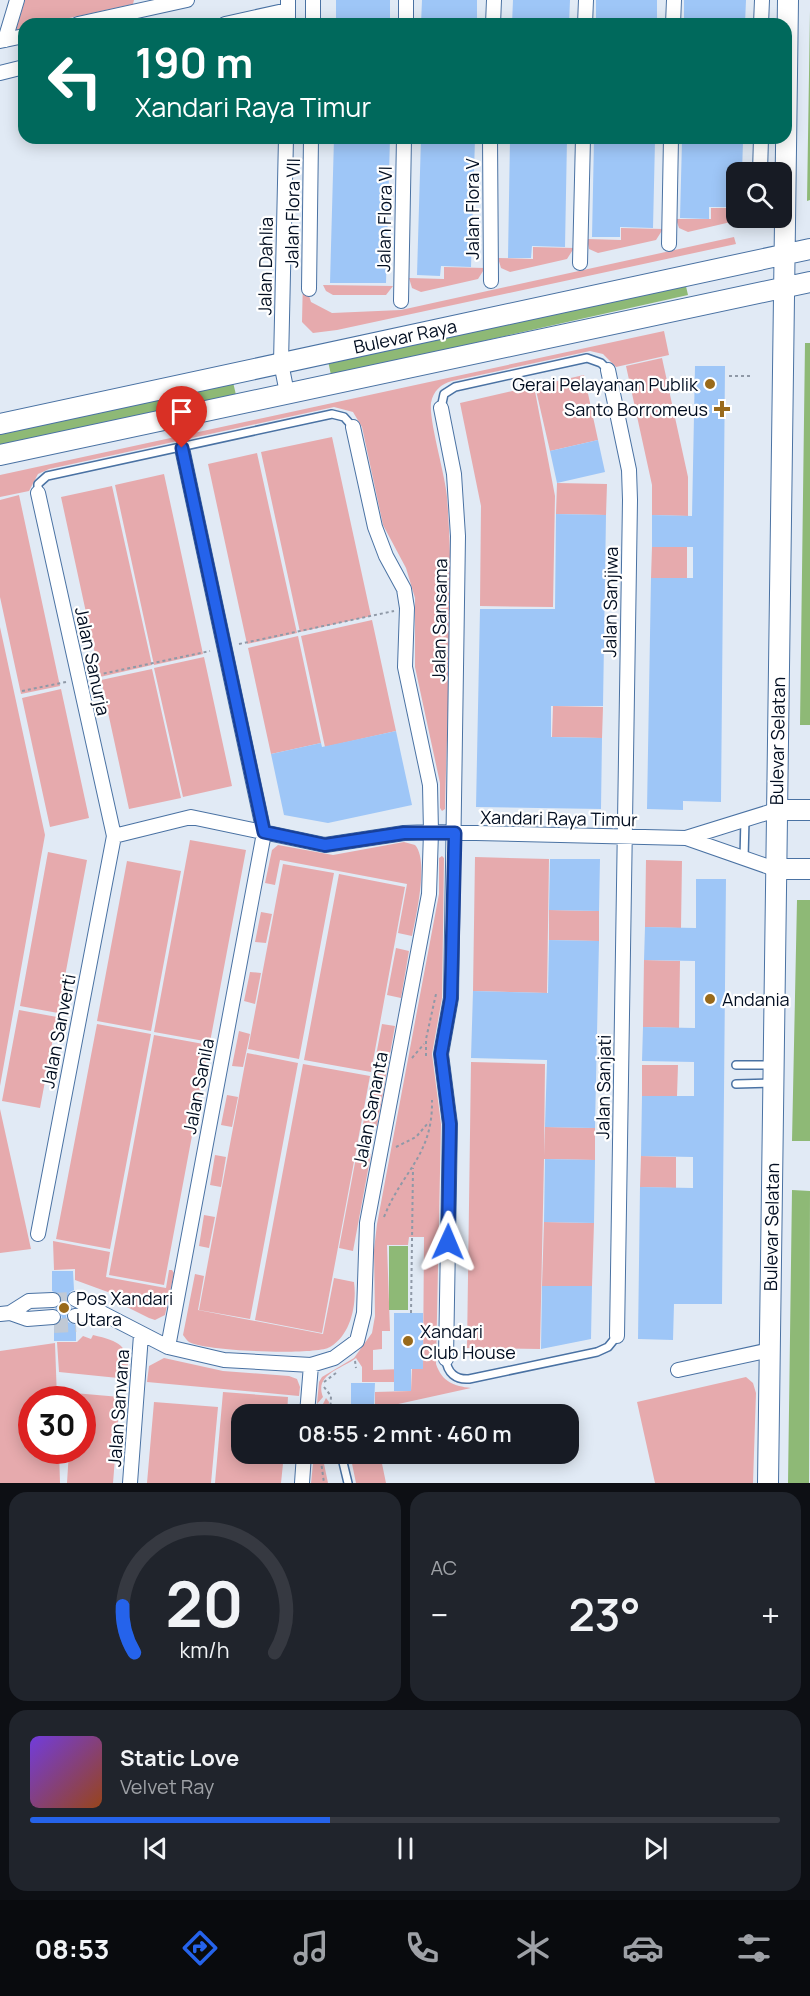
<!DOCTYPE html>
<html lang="id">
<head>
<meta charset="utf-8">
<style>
	:root { --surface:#171b24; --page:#20242c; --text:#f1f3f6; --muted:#9ea1a6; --line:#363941; --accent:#2563eb }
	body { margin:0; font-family:Manrope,sans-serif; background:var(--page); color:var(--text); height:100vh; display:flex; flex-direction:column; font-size:22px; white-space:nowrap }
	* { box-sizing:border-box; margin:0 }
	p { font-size:20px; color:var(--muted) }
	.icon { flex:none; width:33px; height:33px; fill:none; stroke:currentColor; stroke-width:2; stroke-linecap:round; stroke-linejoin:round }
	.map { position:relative; height:1483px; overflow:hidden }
	.sheet { display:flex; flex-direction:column; gap:9px; padding:9px; background:#0d0f14; flex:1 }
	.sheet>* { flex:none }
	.banner { position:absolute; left:18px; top:18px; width:774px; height:126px; border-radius:18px; box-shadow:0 3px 15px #0003; background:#00695c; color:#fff; overflow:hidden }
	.buttons { position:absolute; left:726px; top:162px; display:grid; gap:12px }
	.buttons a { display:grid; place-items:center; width:66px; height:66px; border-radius:12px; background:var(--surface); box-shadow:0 3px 15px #0003; font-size:30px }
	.speed { position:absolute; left:18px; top:1386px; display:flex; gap:12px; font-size:30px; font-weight:700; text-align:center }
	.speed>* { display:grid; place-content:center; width:78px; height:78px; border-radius:50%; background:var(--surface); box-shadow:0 3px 15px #0003; line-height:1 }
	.speed .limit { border:9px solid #d22; background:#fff; color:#111 }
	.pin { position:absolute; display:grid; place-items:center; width:51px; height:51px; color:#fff; margin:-62px -26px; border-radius:50% 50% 50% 0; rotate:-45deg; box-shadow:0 0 6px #0007 }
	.pin .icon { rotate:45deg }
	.me { position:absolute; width:66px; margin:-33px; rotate:1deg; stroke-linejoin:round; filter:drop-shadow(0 0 4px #0008) }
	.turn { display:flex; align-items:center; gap:21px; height:126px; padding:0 18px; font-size:27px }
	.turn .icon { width:78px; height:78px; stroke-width:2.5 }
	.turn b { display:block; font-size:42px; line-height:51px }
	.big { font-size:45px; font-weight:600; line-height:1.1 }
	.sheet .widget { flex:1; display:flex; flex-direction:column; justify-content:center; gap:9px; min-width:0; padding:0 21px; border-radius:18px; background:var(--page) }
	.sheet .dial { align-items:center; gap:0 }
	.dial svg { height:156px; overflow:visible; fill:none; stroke:var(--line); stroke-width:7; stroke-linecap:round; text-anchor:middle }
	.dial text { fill:var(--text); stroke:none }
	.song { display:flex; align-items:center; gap:18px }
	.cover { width:72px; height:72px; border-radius:9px; background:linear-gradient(135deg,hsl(260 70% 55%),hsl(20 70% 35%)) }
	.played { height:6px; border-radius:3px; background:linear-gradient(90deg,var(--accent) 40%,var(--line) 40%) }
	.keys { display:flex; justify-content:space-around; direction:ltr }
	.heat { display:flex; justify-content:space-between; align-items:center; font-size:33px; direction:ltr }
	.sheet .tiles { flex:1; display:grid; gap:9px; grid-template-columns:1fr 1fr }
	.widget:last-child { grid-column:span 2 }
	.trip { position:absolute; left:231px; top:1404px; width:348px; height:60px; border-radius:18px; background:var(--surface); box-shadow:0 3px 15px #0003; font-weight:600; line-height:60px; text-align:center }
	.dock { display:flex; height:96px; justify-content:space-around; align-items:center; background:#090b0e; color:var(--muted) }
	.dock .icon { width:42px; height:42px }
	.dock .on { color:var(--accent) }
	.dock b { font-size:27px; color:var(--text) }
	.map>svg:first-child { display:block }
	.green { fill:#e6aaad }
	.water { fill:#8eb976 }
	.building { fill:#9ec6f7 }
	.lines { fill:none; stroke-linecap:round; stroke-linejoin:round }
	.street-tunnel { stroke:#c0c9d5; stroke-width:14; stroke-dasharray:14 7; stroke-linecap:butt }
	.lane-casing { stroke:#4a72a3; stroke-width:10 }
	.street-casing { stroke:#4a72a3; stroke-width:16 }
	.secondary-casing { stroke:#4a72a3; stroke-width:22 }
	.path { stroke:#8f99a7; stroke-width:2; stroke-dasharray:3 3; stroke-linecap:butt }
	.lane { stroke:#fff; stroke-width:7 }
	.street { stroke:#fff; stroke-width:14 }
	.secondary { stroke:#fff; stroke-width:20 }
	.route-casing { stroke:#184099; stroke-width:15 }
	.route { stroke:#2563eb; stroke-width:10 }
	.poi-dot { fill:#996a1b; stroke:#fff; stroke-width:2 }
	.labels { text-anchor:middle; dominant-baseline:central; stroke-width:4.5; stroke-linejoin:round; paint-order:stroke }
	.street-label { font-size:18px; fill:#020e21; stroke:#fff }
	.poi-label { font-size:18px; fill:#020e21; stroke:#fff; text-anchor:start }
</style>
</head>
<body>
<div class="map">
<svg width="810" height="1483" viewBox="0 0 810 1483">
	<rect width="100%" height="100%" fill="#e1eaf5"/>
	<path class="green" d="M25 0H134L133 4 42 24H24V28L16 30Z
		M711 208H736V218H748L688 232 679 228 676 219H711Z
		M621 228 663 229 656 240 598 253 589 249 587 239 621 240Z
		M734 237 736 244 337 330 313 333 302 322 303 277 311 302 332 313 401 310Z
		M533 247 574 248 567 259 510 272 501 268 498 258 533 259Z
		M444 267 485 268 478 279 421 292 412 288 409 278 444 279Z
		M323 285 393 286 386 295H333L326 291Z
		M664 331 669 355 616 367 603 354 590 351 452 381C441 384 433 391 431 403 429 422 445 473 447 497 455 600 447 706 445 809L442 811 440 808V783L415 667V598L406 568 383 525 362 427 353 412 334 407 49 469 38 474 29 491 0 497V475Z
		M662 358 688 477V516L652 515V485L626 366Z
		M584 375 598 440 550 451 535 386Z
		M534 386 555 496 553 607 480 606 481 506 460 403Z
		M332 437 371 616 300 632 261 452Z
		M257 453 297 633 247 644 208 464Z
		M164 474 203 654 154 665 115 485Z
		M557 483 607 484 606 515 556 514Z
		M112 486 152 665 100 677 61 497Z
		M19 495 60 686 21 694 0 597V500Z
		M652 547H687V578H651Z
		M372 620 396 731 325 747 301 636Z
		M0 627 45 835 0 1086Z
		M298 636 321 743 271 754 248 648Z
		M204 657 232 786 183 797 154 668Z
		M152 669 181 798 129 809 101 680Z
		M61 689 89 818 50 827 22 698Z
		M553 706 603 707 602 738 552 737Z
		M190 840 246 850 210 1042 154 1032Z
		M404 842 415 845C429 860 416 916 412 936L398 933 407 884 280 860 275 885 265 883 272 850 278 845 333 855Z
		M48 852 87 860 58 1013 20 1006Z
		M442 856 444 858 442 998 432 1054 441 1124 436 1364C442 1382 454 1386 471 1388L371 1410 372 1414H347V1406H375V1392L411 1391 412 1369H423L424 1237H409L408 1245H387L390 1331H382V1349L373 1350V1370L403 1369V1382H362V1367L356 1358C342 1369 314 1374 323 1397L317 1404 319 1382 322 1377 354 1358 372 1333 375 1316 374 1250 377 1224 439 894V858Z
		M475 857 549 859 547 993 473 991Z
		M646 860 682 861 681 928 645 927Z
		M127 861 181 871 151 1031 97 1021Z
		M283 864 334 873 299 1059 248 1049Z
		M339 874 405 887 371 1072 304 1060Z
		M549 910 599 911V941L549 940Z
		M261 912 272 914 266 943 255 942Z
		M396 948 409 951 401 998 387 995Z
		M644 960 680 961 679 1028 643 1027Z
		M250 972 261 973 255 1004 244 1001Z
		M19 1010 57 1017 40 1108 2 1101Z
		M97 1024 151 1034 110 1249 56 1239Z
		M382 1024 395 1026 377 1126 363 1124Z
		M239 1031 250 1034 243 1067 232 1066Z
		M154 1035 209 1045 164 1285 109 1275Z
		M247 1053 298 1063 250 1319 199 1310Z
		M471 1062 545 1064 544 1156 545 1127 595 1128V1160L544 1159 540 1349 467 1348Z
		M303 1064 370 1076 322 1333 255 1320Z
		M642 1065H678L677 1096H642Z
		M227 1095 238 1097 232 1127 221 1125Z
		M0 1109 31 1249 0 1253Z
		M357 1152 371 1154 353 1251 339 1248Z
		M215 1155 226 1157 221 1187 210 1185Z
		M641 1156 676 1157V1188L640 1187Z
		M204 1215 215 1217 209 1248 199 1246Z
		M544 1222 594 1223 592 1286H542Z
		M53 1241 110 1252 106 1277 166 1288 169 1270H172L174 1273 165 1315 155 1320 149 1318 119 1303 116 1295 75 1280V1269L54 1270Z
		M195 1274 204 1276 198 1310 323 1334 334 1278 354 1282C357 1304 351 1335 330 1347 315 1356 203 1351 189 1342 186 1340 185 1337 183 1335Z
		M93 1335C123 1342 130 1347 128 1379L59 1372 57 1342H77L83 1336 91 1339Z
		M55 1343 57 1399 32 1400V1450L59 1451 60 1483H0V1351Z
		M164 1358 223 1371 289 1376 297 1379 300 1387 299 1396 147 1382 149 1366Z
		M746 1377 753 1383 756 1393 753 1483H655L637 1402Z
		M223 1392 288 1397 287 1414H242V1454H284L281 1483H215Z
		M74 1393 120 1397 113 1483H67L69 1451 82 1450V1400L73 1399Z
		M326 1398 329 1402 328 1414H316V1408L323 1404Z
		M154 1402 218 1407 211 1483H147Z
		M314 1454H322L328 1483H311Z
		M350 1454H380L386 1483H356Z"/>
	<path class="water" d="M810 11V200L807 201Z
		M685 282 688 295 331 375 328 361Z
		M805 343H810V725H800Z
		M233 382 236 395 0 445V432Z
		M797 900H810V1141H792Z
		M792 1190 810 1191 809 1483H788Z
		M389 1246H408V1310H389Z"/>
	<path class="building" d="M336 0H390V24H336Z
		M422 0H477V24H421Z
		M513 0H570L569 24H512Z
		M596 0H657V24H596Z
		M684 0H746L745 24H684Z
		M334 138H390L386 283H330Z
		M421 138 475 139 471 267 441 266 440 276 417 275Z
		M510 138 567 139 565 247 532 246 531 258H508Z
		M594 140 655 141 653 228 620 227V237H592Z
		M682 141 743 142 742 172H736V207H709V219L680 218Z
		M695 366H725L721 802 683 801V810L647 809 651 578H693V547H652V515L692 516Z
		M598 440 605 472 557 483 550 451Z
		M556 514 606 515 603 706H551V737L602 738 601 809 476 807 480 609H555Z
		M396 731 412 805 328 823 284 815 271 754 321 743 322 747Z
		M550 859H600L599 911 549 910Z
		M696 879H726L722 1304H674L673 1340 638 1339 640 1187 693 1188V1157L641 1156 642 1096H694V1062L642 1061 643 1027 695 1028V961L644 960 645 927 696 928Z
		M549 940 599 941 595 1128 545 1127 547 1060 471 1058 473 991 548 993Z
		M545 1159 595 1160 594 1223 544 1222Z
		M52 1271H73L74 1290 70 1292 66 1299 72 1308 66 1316 68 1322 76 1325V1341H54V1326L59 1324 62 1317 55 1308 62 1300 60 1295 52 1291Z
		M542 1286H592L591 1339 541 1349Z
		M394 1313H423V1369H411V1391H394Z
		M351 1383H375L374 1406H351Z"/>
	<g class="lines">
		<path class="street-tunnel" d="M53 1300 75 1299
			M54 1326 76 1325"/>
		<defs>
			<path id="lane" d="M441 408 444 394 455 387 587 358 601 363 608 370
				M38 493V484L47 476 332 414 344 417 353 427
				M744 858 745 819
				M736 1065H772
				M736 1084 772 1083
				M446 1359C447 1373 456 1380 469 1379L597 1352 608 1347 617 1336
				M341 1454 348 1483"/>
			<path id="street" d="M78 24 187 0
				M225 24 288 10
				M288 24V0
				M313 24V0
				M406 24V0
				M493 24 494 0
				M585 24 586 0
				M673 24 674 0
				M761 24 762 0
				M5 40 17 0
				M0 41 24 36
				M0 73 24 67
				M286 138 281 363 287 393
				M490 138 491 281
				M760 172 761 138
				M669 244 671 138
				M580 263 583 138
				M309 289 311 138
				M401 301 404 138
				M608 370 629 470 630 500 617 1336
				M441 408 454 474 458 536 451 998 441 1054 450 1124 446 1359
				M38 493 114 836 38 1234
				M114 836 191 817 325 845 404 833 431 832 686 838 775 869
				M686 838 776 810
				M75 1299 168 1347 224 1360 311 1365 334 1358 357 1341 364 1313 367 1223 429 894 431 832 430 785 405 667 407 608 404 589 386 556 375 527 353 427
				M10 1313 27 1319 53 1317
				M0 1314 10 1313 29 1301 53 1300
				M75 1316 102 1314
				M168 1347 264 833 182 448
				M678 1370 770 1350
				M307 1414 311 1365
				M130 1483 141 1335
				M302 1483 304 1454"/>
			<path id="secondary" d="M0 424 810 249
				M0 455 810 282
				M776 810H810
				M775 869H810
				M768 1483 788 0"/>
		</defs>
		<use href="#lane" class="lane-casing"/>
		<use href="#street" class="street-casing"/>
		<use href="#secondary" class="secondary-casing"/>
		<path class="path" d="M596 138 656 139
			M685 139 746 140
			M729 376H751
			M239 644 394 611
			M92 676 210 651
			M22 691 66 682
			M426 1056V1039L436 994
			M412 1058 424 1044
			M396 1147 416 1137 429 1122
			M384 1217C402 1171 433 1156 432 1100
			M411 1313 413 1168
			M355 1361 356 1368
			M324 1382 336 1373
			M324 1387 331 1396 330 1414
			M320 1454 324 1483"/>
		<use href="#lane" class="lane"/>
		<use href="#street" class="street"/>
		<use href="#secondary" class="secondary"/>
	</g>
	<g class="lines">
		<defs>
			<path id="route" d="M182 448 264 832 325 845 404 833H455L451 998 441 1054 450 1124 448 1242"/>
		</defs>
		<use href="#route" class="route-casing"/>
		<use href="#route" class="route"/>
	</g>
	<g class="poi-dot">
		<circle cx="710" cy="384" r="6"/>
		<path d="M719 400h6v6h6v6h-6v6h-6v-6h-6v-6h6z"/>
		<circle cx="710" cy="999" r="6"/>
		<circle cx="64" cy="1308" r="6"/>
		<circle cx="408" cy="1341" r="6"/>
	</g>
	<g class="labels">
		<g class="street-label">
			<text transform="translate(472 209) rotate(-90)">Jalan Flora V</text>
			<text transform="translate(292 213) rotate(-89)">Jalan Flora VII</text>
			<text transform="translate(384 219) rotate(-89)">Jalan Flora VI</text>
			<text transform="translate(265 266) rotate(-89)">Jalan Dahlia</text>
			<text transform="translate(405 336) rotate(-12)">Bulevar Raya</text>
			<text transform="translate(610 602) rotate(-89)">Jalan Sanjiwa</text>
			<text transform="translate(439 620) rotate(-89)">Jalan Sansama</text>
			<text transform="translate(93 661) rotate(78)">Jalan Sanurja</text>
			<text transform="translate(777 741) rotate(-89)">Bulevar Selatan</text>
			<text transform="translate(559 818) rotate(1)">Xandari Raya Timur</text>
			<text transform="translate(58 1031) rotate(-79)">Jalan Sanverti</text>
			<text transform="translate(198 1086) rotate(-79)">Jalan Sanila</text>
			<text transform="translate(603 1087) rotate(-89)">Jalan Sanjati</text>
			<text transform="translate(370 1109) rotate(-79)">Jalan Sananta</text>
			<text transform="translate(771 1227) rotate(-89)">Bulevar Selatan</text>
			<text transform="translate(118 1408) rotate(-86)">Jalan Sanvana</text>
		</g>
		<g class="poi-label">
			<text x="698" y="384" text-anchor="end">Gerai Pelayanan Publik</text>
			<text x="708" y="409" text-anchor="end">Santo Borromeus</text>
			<text x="722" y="999">Andania</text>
			<text x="76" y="1298">Pos Xandari<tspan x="76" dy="21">Utara</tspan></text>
			<text x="420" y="1331">Xandari<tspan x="420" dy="21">Club House</tspan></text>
		</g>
	</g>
</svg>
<div class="buttons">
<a><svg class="icon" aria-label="search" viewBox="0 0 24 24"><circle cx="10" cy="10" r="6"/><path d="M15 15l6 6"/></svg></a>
</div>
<div class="speed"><div class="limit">30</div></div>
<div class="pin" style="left:182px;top:448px;background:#d93025"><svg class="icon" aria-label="arrive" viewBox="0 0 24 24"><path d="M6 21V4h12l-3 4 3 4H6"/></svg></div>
<svg class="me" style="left:448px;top:1242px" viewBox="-20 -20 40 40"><path d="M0-17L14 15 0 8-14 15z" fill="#2563eb" stroke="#fff" stroke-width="4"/></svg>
<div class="trip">08:55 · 2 mnt · 460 m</div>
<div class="banner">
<div class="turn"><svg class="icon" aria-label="left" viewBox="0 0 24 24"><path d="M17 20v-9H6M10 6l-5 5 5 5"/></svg><div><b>190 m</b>Xandari Raya Timur</div></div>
</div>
</div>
<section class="sheet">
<div class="tiles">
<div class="widget dial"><svg viewBox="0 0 100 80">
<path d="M14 69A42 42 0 1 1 86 69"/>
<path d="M14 69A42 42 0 0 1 8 45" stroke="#2563eb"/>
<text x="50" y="56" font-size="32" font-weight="700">20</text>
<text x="50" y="72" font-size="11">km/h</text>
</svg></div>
<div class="widget"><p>AC</p>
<div class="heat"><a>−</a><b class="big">23°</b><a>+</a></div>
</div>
<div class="widget">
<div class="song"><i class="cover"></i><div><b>Static Love</b><p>Velvet Ray</p></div></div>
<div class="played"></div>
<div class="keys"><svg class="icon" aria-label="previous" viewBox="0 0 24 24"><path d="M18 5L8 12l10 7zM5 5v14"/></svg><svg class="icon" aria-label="pause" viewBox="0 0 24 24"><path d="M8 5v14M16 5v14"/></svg><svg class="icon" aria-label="next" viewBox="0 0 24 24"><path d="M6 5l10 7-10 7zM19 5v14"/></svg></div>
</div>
</div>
</section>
<nav class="dock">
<b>08:53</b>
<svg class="icon on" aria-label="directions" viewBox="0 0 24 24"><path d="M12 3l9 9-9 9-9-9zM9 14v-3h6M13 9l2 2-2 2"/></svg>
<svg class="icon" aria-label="music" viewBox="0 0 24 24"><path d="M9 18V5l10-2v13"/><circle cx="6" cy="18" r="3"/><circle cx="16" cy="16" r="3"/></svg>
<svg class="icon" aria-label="phone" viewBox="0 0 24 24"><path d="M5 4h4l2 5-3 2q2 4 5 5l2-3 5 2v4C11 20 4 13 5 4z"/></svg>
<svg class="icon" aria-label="climate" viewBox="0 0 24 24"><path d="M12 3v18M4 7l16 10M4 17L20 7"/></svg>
<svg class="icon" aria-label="car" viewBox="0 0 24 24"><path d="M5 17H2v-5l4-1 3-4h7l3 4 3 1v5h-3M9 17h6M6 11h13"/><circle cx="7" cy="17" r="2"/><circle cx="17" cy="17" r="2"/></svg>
<svg class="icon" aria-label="filters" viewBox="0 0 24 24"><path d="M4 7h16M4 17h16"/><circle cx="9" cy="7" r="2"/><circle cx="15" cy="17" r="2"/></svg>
</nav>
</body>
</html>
